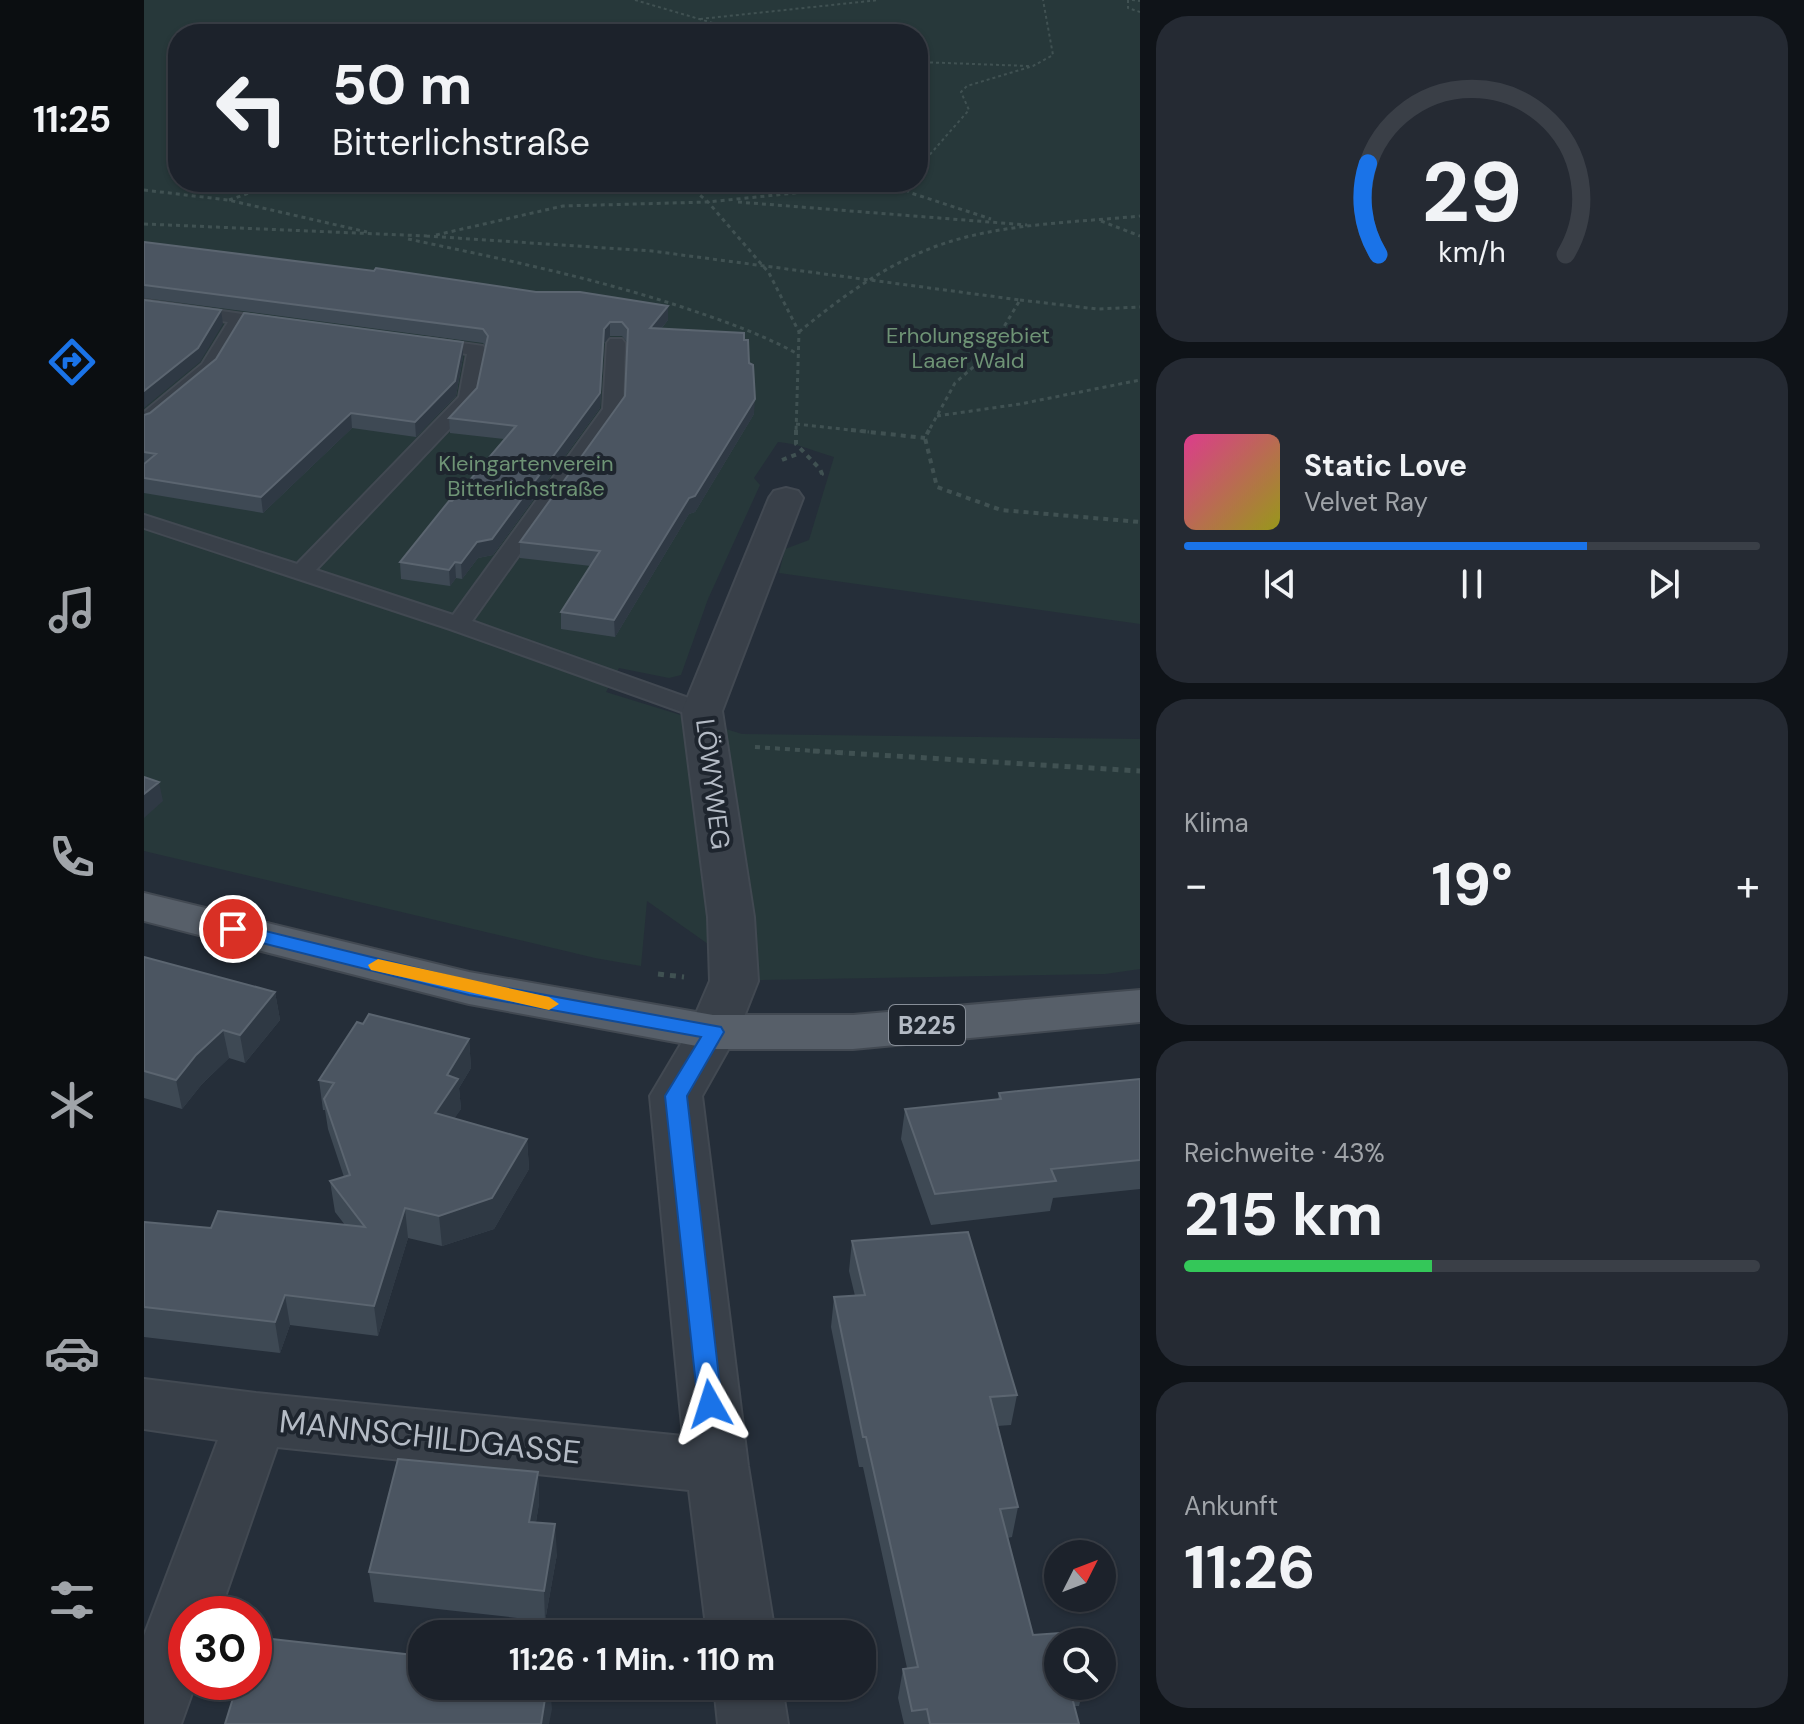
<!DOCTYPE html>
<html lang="de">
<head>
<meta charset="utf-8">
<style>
	:root { --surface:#1c222b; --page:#252a33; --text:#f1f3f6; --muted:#a0a4a9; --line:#3a3f47; --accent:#1a73e8 }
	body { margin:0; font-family:"DM Sans",sans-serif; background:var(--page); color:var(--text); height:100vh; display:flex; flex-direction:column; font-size:30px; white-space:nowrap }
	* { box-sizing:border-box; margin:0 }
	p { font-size:26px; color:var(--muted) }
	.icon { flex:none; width:44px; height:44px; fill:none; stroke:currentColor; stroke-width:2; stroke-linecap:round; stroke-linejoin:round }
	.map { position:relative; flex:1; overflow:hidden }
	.side { display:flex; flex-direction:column; gap:16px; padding:16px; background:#0f1318; width:664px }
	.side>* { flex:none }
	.banner { position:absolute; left:24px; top:24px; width:760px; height:168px; border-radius:32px; box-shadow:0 2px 6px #0004,0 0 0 2px var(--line); background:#1c222b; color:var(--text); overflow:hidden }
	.needle { width:52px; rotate:48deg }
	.buttons { position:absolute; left:900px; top:1540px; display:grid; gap:16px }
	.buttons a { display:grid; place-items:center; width:72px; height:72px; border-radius:50%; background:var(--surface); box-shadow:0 2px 6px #0004,0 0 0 2px var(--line); font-size:40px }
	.speed { position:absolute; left:24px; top:1596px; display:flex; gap:16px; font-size:40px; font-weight:700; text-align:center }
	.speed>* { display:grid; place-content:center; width:104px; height:104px; border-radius:50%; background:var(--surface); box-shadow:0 2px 6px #0004,0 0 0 2px var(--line); line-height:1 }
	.speed .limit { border:12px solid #d22; background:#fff; color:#111 }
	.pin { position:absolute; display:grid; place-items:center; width:68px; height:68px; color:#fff; margin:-34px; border:4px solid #fff; border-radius:50%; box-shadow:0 2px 8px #0007 }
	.me { position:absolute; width:88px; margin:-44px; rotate:354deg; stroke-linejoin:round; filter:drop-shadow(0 0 6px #0008) }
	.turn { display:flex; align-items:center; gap:28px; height:168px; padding:0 32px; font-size:36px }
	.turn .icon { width:104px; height:104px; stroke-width:2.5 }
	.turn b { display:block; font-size:56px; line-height:68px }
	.big { font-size:60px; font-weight:700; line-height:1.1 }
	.side .tile { flex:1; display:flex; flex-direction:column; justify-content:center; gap:12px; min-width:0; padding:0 28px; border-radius:32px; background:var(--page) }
	.side .dial { align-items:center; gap:0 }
	.dial svg { height:208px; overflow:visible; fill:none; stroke:var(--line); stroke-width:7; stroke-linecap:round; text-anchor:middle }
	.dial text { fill:var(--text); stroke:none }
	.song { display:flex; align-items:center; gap:24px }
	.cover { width:96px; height:96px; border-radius:12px; background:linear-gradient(135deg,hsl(330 70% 55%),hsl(60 70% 35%)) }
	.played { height:8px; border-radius:4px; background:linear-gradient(90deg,var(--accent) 70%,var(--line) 70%) }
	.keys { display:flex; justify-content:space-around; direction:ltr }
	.heat { display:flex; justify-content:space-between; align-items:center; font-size:44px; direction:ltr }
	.charge { height:12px; border-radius:6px; background:linear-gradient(90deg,#34c759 43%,var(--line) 0) }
	.trip { position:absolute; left:264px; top:1620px; width:468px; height:80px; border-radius:32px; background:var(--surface); box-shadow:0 2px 6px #0004,0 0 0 2px var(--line); font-weight:700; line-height:80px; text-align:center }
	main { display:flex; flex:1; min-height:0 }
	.dock { display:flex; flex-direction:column; width:144px; justify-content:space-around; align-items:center; background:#0b0e11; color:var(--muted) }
	.dock .icon { width:56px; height:56px }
	.dock .current { color:var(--accent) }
	.dock b { font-size:36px; color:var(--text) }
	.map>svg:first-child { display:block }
	.green { fill:#27383a; fill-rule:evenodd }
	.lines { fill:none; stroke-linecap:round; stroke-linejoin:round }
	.service-casing { stroke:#424952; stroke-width:4 }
	.minor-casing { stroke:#424952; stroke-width:4 }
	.primary-casing { stroke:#424952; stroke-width:4 }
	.path-far3 { stroke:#405152; stroke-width:2; stroke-dasharray:3 3; stroke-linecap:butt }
	.path-far2 { stroke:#405152; stroke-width:3; stroke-dasharray:4 4; stroke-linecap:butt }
	.path-far1 { stroke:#405152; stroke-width:4; stroke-dasharray:5 5; stroke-linecap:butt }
	.path { stroke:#405152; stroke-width:5; stroke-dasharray:6 6; stroke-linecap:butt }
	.service { fill:#394049; fill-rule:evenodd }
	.minor { fill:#394049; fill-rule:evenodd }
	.primary { fill:#575f69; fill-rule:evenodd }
	.wall { fill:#3e4954 }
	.shaded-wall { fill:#2f3944 }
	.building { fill:#4b5561; stroke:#5b6570; stroke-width:2 }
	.route { fill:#1a73e8; stroke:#114b97; stroke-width:2 }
	.slow { fill:#f59e0b }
	.labels { text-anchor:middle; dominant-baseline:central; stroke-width:8; stroke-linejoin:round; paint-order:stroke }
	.far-park-label { font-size:22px; fill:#6e9375; stroke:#1e252e }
	.shield { fill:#1e252e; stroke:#878e98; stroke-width:2 }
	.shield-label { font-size:24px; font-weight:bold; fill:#b4bbc5 }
	.street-label { font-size:26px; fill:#b4bbc5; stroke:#1e252e }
	.near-street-label { font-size:32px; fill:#b4bbc5; stroke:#1e252e }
</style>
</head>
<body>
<main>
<nav class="dock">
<b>11:25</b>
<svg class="icon current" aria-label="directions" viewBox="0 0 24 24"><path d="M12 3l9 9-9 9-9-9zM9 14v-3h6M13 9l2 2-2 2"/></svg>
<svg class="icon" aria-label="music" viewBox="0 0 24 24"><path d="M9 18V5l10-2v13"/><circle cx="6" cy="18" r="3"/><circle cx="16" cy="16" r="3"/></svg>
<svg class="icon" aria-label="phone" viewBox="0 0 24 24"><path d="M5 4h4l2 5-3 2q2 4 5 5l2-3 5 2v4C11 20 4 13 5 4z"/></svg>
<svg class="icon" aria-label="climate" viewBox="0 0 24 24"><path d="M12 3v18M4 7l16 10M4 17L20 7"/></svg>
<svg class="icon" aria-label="car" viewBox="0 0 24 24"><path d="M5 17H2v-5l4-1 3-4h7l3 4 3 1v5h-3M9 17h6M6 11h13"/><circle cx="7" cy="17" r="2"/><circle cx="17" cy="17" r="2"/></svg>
<svg class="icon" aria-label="filters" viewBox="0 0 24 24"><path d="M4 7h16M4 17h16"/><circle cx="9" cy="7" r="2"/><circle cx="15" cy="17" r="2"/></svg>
</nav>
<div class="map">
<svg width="996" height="1724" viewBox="0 0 996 1724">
	<rect width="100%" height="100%" fill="#252e39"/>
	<path class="green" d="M0 0H996V624L635 573 641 549 665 540 690 457C670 451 655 444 634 442L610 478 616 485 564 599 537 675 525 678 475 668 462 692 598 734 996 739V969L961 974 615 980 503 901 497 966 451 958 0 851ZM34 34H774V182H34Z"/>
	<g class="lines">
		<defs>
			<path id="service" d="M0 300 134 319 143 324 134 329 100 324 72 371 7 426 0 428V412L58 364 84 322 0 310Z
				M282 338 339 346 342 350 331 402 172 570 309 615 459 409 463 343 466 339H478L481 343 479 409 328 621 567 706 571 711 567 716H549L306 629 0 528V515L153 564 315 397 323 354 276 347 273 343 276 339Z"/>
			<path id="minor" d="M642 488 654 491 659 498 578 711 610 917 614 981 594 1032 558 1096 604 1466 631 1634H563L545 1490 133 1447 75 1614H42V1682H52L37 1724H0V1636L74 1440 0 1429V1379L112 1393 539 1436 506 1096 544 1032 566 981 564 917 538 711 625 498 630 491Z
				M570 1686H638L644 1724H574Z"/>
			<path id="primary" d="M0 893 325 972 569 1015H709L996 990V1022L709 1049H569L325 1004 0 921Z"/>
		</defs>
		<use href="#service" class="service-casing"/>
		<use href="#minor" class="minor-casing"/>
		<use href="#primary" class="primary-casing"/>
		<path class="path-far3" d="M491 0 606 34
			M984 0V8L996 12
			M988 0 996 1
			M556 19 735 0
			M774 62 885 66
			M774 168 825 110 817 92 823 86 889 66 909 55 899 0
			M540 182 547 187
			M749 182 758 187
			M122 187 138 182
			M718 187 745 182"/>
		<path class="path-far2" d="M544 185 564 202 625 273 655 332 652 432
			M755 185 767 193 847 219
			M0 190 84 200 223 232
			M85 200 128 185
			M594 202 883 225
			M957 221 996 236
			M0 224 283 236
			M292 235 419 206 564 202 728 185
			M282 236 508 251 876 300 843 355 811 383 784 432
			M264 239C354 258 445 277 532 305 574 319 613 332 652 353
			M876 300 953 309 996 307
			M655 332C696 298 740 266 790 247 855 223 927 223 996 216
			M793 416 876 404 996 380
			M652 424 725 432"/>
		<path class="path-far1" d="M652 430V444L676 469 678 474 675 477
			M707 430 781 438
			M785 430 781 438 793 487 857 510 996 522
			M638 460 656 453
			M611 747 701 753"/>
		<path class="path" d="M669 751 996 771
			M514 974 540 977"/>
		<use href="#service" class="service"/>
		<use href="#minor" class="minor"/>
		<use href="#primary" class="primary"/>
	</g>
	<path class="wall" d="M0 242 392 292 524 306V320L517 329 610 414 551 512 545 514 471 637 417 629V612L447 566 376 558V542L481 396 483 342 478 336H466L460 343 456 408 349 555 334 558 318 579 312 578 306 586 257 579 256 562 360 439 306 433 305 418 333 388 342 347 339 343 0 298Z
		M319 357 312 396 272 437 208 428 119 513 0 493V415Z
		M0 957 131 992 136 1020 101 1063 85 1058 58 1084 38 1109 0 1098Z
		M219 1024 325 1039 327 1068 315 1088 317 1109 310 1118 383 1139 385 1169 350 1229 298 1246 264 1238 234 1336 146 1325 136 1353 0 1337V1222L67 1228 201 1225 191 1212 186 1181 200 1177 184 1129 181 1110H179L175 1080Z
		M996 1079V1189L909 1198 906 1211 787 1225 757 1139 761 1109 854 1100 855 1093Z
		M708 1241 873 1395 867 1425 853 1426 874 1507 868 1537 863 1538 889 1635 914 1686H940L935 1706H930L935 1724H760L754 1698 759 1669 763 1668 719 1467H715L687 1327 690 1297 711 1296 705 1271Z
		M394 1472 395 1503 392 1522 413 1554 401 1621 230 1602 225 1572Z"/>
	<path class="shaded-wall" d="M524 306V320L506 342V328Z
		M77 310 79 324 56 362 0 408V391Z
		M466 322V336L460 343 456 408 349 555 334 558 318 579 317 563 333 542 460 329Z
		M319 342V357L312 396 272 437 271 422Z
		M611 399 610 414 551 512 545 514 471 637 470 620 545 498Z
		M207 413 208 428 119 513 117 497Z
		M311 562 312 578 306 586 305 570Z
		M15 782 19 801 0 818V794Z
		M131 992 136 1020 101 1063 96 1035Z
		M79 1030 85 1058 58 1084 38 1109 32 1080 52 1055Z
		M325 1039 327 1068 315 1088 317 1109 294 1143 291 1113 303 1075Z
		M383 1139 385 1169 350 1229 298 1246 295 1216Z
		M261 1208 264 1238 234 1336 230 1306Z
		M141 1295 146 1325 136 1353 131 1322Z
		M394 1472 395 1503 387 1552 385 1522Z
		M411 1524 413 1554 401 1621 400 1591Z
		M403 1686H406L408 1709 405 1724H397Z"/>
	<path class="building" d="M0 242 230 271 232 268 392 292H436L524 306 506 328 600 333V340H604L605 363 609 365 611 399 551 496 545 498 470 620 417 612 456 551 376 542 481 396 484 329 478 322H466L460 329 456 393 348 539 333 542 317 563 311 562 305 570 256 562 305 501H308L372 426 305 418 333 388 344 336 339 329 0 285Z
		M0 300 77 310 54 348 0 391Z
		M100 313 319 342 311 381 271 422 207 413 117 497 0 478V464L12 454 0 452V415L6 413 72 359Z
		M0 777 15 782 0 794Z
		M0 957 131 992 96 1035 79 1030 52 1055 32 1080 0 1071Z
		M225 1014 325 1039 303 1075 314 1079 291 1113 383 1139 348 1198 295 1216 261 1208 230 1306 141 1295 131 1322 0 1307V1222L67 1228 74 1211 221 1227 186 1181 206 1175 180 1099 190 1083 175 1080 213 1022 219 1024Z
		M996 1079V1160L907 1169 912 1181 791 1194 761 1109 857 1099 855 1093Z
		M824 1232 873 1395 846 1397 874 1507 856 1509 889 1635 930 1632 933 1642H914V1686H925L935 1724H786L783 1709 768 1711 759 1669 774 1667 722 1437H719L690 1297 721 1295 708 1241Z
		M254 1459 394 1472 385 1522 411 1524 400 1591 225 1572Z
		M110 1637 278 1656V1686H403L397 1724H81L94 1682H110Z"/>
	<path class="route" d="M89 923 325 981 577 1027 580 1032 543 1096 578 1404 575 1412 566 1415 557 1412 554 1404 521 1096 557 1037 325 995 82 934 79 929 82 925Z"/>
	<path class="slow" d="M234 959 405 997 415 1004 405 1010 227 970 224 965Z"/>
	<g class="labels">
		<g class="far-park-label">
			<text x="824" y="335">Erholungsgebiet<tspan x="824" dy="25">Laaer Wald</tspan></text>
			<text x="382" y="463">Kleingartenverein<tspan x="382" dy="25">Bitterlichstraße</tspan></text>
		</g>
		<rect class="shield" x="745" y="1005" width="76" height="40" rx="6"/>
		<g class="shield-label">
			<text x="783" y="1025">B225</text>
		</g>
		<g class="street-label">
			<text transform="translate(569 784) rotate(83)">LÖWYWEG</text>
		</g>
		<g class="near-street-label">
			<text transform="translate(286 1437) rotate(6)">MANNSCHILDGASSE</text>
		</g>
	</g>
</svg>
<div class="buttons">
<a><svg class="needle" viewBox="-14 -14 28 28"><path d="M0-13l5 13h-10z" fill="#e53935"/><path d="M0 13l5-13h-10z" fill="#a0a4a9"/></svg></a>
<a><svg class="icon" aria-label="search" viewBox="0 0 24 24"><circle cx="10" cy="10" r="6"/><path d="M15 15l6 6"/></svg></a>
</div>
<div class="speed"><div class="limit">30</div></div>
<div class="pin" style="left:89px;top:929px;background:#d93025"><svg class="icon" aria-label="arrive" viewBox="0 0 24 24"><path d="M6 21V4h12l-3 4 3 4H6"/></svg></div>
<svg class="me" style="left:566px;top:1404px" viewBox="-20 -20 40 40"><path d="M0-17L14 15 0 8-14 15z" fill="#1a73e8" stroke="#fff" stroke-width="4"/></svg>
<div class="trip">11:26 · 1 Min. · 110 m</div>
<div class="banner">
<div class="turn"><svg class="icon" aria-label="left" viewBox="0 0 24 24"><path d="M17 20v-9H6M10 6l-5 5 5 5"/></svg><div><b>50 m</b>Bitterlichstraße</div></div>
</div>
</div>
<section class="side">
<div class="tile dial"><svg viewBox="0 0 100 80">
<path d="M14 69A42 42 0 1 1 86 69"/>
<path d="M14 69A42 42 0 0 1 10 34" stroke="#1a73e8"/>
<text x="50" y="56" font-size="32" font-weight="700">29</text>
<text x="50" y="72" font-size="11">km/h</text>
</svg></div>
<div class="tile">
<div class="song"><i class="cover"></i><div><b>Static Love</b><p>Velvet Ray</p></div></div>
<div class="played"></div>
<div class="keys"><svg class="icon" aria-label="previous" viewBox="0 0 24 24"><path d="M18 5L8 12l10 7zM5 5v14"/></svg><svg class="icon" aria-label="pause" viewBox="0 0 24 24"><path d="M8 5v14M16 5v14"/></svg><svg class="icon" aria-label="next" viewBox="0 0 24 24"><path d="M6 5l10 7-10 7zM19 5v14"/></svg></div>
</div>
<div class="tile"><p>Klima</p>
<div class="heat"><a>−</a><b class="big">19°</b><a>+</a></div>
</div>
<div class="tile"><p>Reichweite · 43%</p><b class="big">215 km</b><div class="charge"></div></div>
<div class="tile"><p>Ankunft</p><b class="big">11:26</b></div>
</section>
</main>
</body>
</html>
